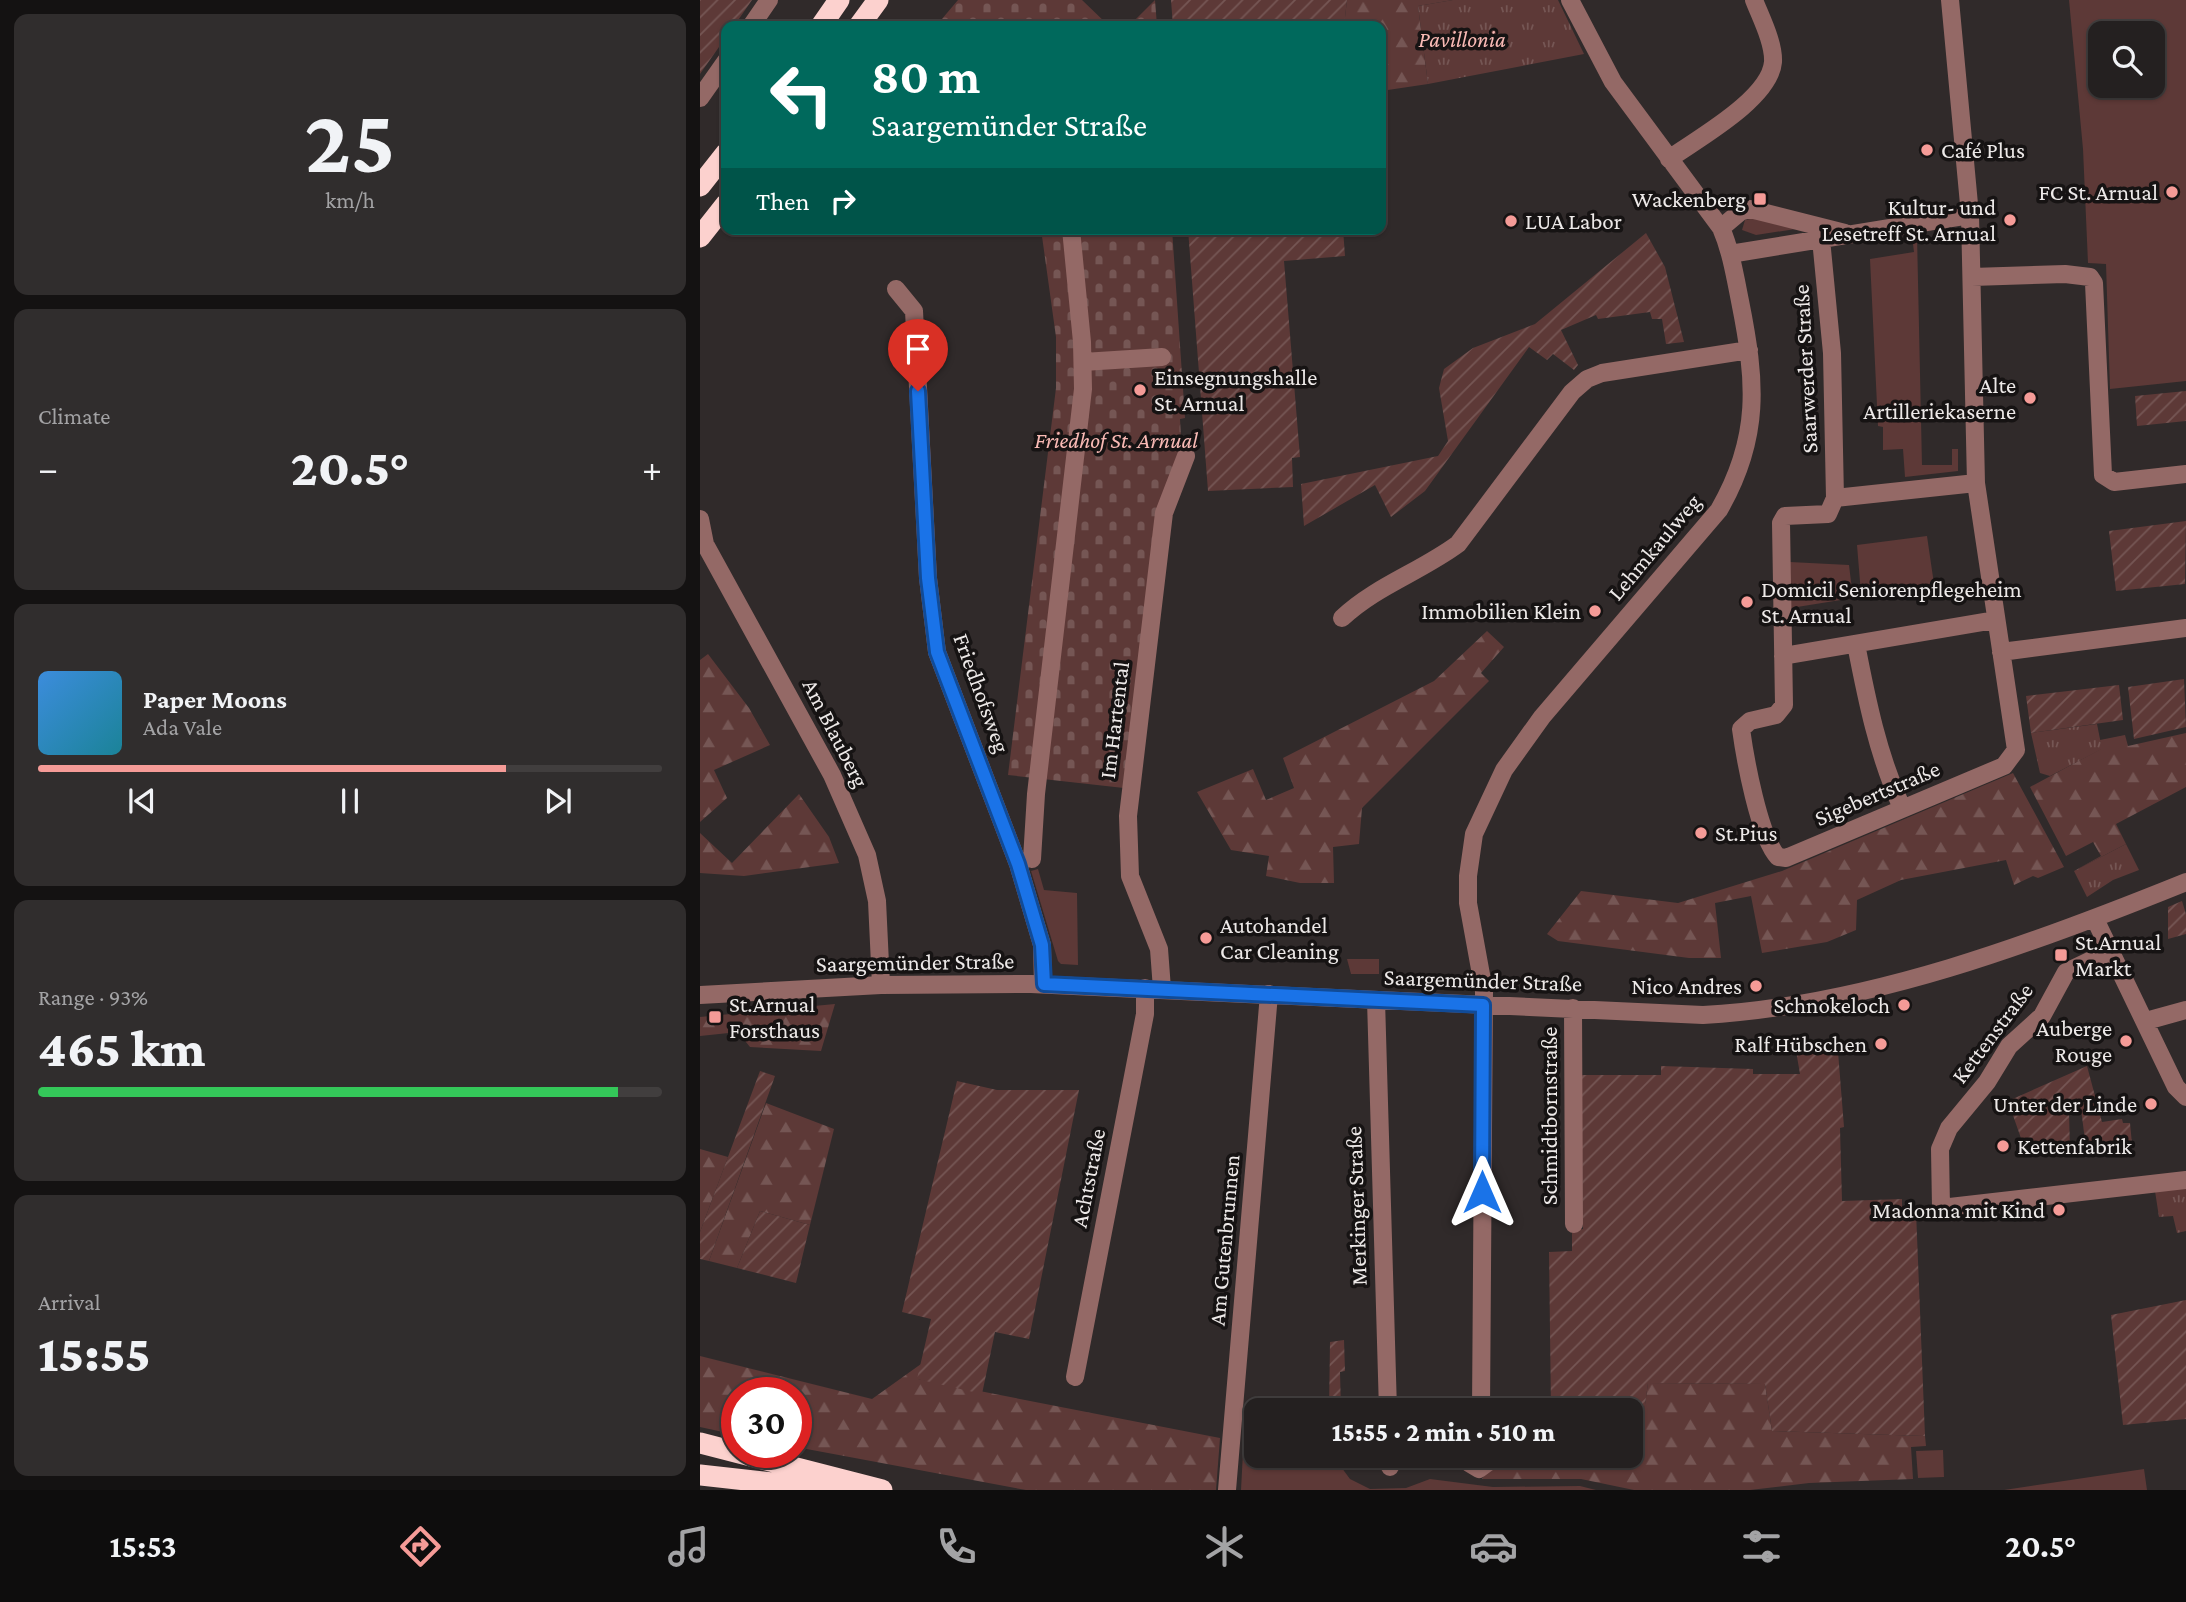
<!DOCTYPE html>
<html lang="en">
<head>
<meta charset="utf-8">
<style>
	:root { --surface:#242020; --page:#302d2d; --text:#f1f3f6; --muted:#a3a3a5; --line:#413e3e; --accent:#f59b97 }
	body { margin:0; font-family:"Crimson Pro",serif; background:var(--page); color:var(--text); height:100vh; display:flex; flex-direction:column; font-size:26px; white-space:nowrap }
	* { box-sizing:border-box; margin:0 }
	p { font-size:23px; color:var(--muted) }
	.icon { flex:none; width:38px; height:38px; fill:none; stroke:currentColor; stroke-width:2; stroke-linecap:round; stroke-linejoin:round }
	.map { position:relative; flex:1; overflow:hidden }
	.sheet { display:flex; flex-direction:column; gap:14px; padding:14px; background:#141212; width:700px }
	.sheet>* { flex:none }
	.guide { position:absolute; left:21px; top:21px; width:665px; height:214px; border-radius:14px; box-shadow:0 2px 5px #0004,0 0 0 2px var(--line); background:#00695c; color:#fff; overflow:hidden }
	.tools { position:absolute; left:1388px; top:21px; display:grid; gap:14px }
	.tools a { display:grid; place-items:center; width:77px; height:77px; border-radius:14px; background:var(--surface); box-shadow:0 2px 5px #0004,0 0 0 2px var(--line); font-size:35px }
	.speed { position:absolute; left:21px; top:1377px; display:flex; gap:14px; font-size:35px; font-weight:700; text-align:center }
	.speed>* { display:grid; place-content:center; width:91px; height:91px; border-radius:50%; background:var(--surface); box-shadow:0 2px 5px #0004,0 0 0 2px var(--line); line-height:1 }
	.speed .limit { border:10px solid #d22; background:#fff; color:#111 }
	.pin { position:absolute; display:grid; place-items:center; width:60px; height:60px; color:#fff; margin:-72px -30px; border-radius:50% 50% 50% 0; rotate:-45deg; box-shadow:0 0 7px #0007 }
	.pin .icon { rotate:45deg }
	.me { position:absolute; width:77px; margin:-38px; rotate:0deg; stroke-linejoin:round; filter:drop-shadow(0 0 5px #0008) }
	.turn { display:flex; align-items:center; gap:24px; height:147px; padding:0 35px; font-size:32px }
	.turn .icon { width:91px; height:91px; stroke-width:2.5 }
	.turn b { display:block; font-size:49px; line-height:60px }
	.then { display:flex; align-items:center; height:66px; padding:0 35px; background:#0003; gap:14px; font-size:26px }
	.big { font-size:52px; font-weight:800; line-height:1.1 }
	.sheet .tile { flex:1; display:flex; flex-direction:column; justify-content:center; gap:10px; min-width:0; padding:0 24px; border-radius:14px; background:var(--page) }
	.sheet .dial { align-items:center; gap:0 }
	.dial b { font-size:91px; line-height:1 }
	.song { display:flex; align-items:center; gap:21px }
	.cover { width:84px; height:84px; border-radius:10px; background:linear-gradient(135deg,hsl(210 70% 55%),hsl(190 70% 35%)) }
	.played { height:7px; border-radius:4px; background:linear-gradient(90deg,var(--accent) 75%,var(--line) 75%) }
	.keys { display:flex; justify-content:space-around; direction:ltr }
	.heat { display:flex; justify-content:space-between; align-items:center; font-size:38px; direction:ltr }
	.charge { height:10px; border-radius:5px; background:linear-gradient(90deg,#34c759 93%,var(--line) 0) }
	.trip { position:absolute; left:544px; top:1398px; width:399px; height:70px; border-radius:14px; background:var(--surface); box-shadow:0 2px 5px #0004,0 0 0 2px var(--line); font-weight:800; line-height:70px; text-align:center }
	.tabs { display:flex; height:112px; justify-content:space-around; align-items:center; background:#0e0d0d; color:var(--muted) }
	.tabs .icon { width:49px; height:49px }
	.tabs .current { color:var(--accent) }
	.tabs b { font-size:32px; color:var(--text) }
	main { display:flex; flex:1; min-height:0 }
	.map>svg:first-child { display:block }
	.grass { fill:#5d3937; fill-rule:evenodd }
	.forest { fill:url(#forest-firs) }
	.cemetery { fill:url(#cemetery-stones) }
	.park { fill:url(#park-tufts) }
	.garden { fill:url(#garden-furrows) }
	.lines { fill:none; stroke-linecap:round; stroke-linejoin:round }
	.minor { stroke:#946966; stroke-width:18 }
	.highway { stroke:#fcd1ce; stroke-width:21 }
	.route-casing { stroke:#114b97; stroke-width:18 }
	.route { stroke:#1a73e8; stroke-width:12 }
	.poi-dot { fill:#f59b97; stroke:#161313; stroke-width:2.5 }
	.labels { text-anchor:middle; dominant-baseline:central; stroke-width:7; stroke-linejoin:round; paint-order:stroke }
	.park-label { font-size:23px; font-style:italic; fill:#f9bab5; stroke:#161313 }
	.poi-label { font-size:23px; fill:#ede9e8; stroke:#161313; text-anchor:end }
	.street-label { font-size:23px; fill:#ede9e8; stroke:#161313 }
</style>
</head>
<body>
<main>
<section class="sheet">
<div class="tile dial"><b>25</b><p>km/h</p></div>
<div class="tile"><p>Climate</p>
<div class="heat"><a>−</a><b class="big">20.5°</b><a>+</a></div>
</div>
<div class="tile">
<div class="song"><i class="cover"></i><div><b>Paper Moons</b><p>Ada Vale</p></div></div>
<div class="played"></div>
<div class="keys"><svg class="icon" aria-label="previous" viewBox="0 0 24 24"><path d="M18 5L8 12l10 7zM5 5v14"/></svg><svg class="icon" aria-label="pause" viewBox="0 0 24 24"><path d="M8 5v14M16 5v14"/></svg><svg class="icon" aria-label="next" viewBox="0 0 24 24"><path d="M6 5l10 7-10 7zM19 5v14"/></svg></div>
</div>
<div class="tile"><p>Range · 93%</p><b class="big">465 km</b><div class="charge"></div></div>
<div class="tile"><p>Arrival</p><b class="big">15:55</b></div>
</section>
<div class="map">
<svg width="1486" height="1490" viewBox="0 0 1486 1490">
	<defs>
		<pattern id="forest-firs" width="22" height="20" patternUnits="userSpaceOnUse" patternTransform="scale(1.75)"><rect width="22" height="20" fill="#5d3937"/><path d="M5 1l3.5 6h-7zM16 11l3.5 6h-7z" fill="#755654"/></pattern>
		<pattern id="cemetery-stones" width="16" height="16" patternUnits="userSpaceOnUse" patternTransform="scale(1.75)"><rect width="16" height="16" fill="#5d3937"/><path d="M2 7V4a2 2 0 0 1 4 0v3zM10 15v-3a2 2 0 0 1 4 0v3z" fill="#755654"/></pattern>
		<pattern id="park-tufts" width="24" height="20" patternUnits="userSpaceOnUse" patternTransform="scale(1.75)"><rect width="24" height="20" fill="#5d3937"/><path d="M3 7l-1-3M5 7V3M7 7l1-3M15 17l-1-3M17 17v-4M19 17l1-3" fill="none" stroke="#755654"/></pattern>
		<pattern id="garden-furrows" width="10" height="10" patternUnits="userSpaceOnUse" patternTransform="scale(1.75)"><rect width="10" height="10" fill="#5d3937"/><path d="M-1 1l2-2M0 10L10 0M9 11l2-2" fill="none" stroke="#755654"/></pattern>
	</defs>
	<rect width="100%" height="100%" fill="#302a2a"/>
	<path class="grass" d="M1369 0H1486V381L1410 389 1406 264 1388 263 1383 149ZM1400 33H1452V86H1400Z
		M1055 218 1102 228 1056 235 1042 230 1045 220Z
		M1217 235 1222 465H1252V449H1258V471L1205 477 1203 449 1183 450V427L1178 426 1170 259 1214 252 1212 236Z
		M1227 536 1234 584 1161 594 1157 545Z
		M1090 562 1149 565 1153 598 1091 608Z
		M338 869 344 890 377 893 378 965 361 964 358 961 331 871Z
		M647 959H679V974H651Z
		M548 1427H556V1456H633L650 1479 670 1489 706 1488 730 1479 793 1487 880 1486 896 1490H541L544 1433Z
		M1243 1450 1244 1477 1218 1478 1216 1451Z
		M1444 1469 1447 1490H1304Z"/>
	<path class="forest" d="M647 0H753L718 6 728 84 681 91V26H644Z
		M787 631 804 647 781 673 789 681 662 808 659 844 633 847 634 883H600L566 876 569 856 531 850 497 792 553 769 566 800 594 788 583 758 734 681Z
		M8 654 49 708 70 745 14 770 27 798 0 822V660Z
		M1486 733V787L1416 824 1426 844 1374 871 1401 856 1393 842 1366 856 1330 787 1401 749 1400 740 1425 735 1428 746Z
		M1313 773 1364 867 1338 878 1333 876 1314 885 1306 860 1201 880 1157 900 1156 930 1127 942 1062 953 1051 896 1015 903 1021 958H989L858 941 847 934 881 891 978 903 1082 871Z
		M99 794 129 837 139 863 44 876 0 873V833L32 863Z
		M135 1004 121 1051 50 1047 38 1032 0 1036V1017Z
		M66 1103 134 1129 110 1225 60 1211 37 1268 9 1261Z
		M0 1149 28 1157 0 1232Z
		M0 1356 172 1399 221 1364 218 1379 520 1438 516 1490H326L96 1447V1393H37V1435L0 1427Z
		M948 1383 1065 1384 1072 1431 1225 1436 1226 1446 1211 1447 1213 1479 1109 1483 1050 1490H934L881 1479H782L796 1456H931V1414L944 1412Z"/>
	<path class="cemetery" d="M258 0H382L409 26H236Z
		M455 0 457 26H429Z
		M341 229H472L485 418 480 419 481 437H486L465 493 424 788 308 775 356 388V337Z"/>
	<path class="park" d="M753 0H858L884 54 728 84 718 6Z
		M1397 724 1402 749 1350 776 1340 773 1331 733Z
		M1426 844 1439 870 1413 880 1387 897 1374 871Z
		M1486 1188V1231L1477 1233 1473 1216 1459 1217 1455 1191Z"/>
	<path class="garden" d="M0 0H52L34 26H26V37L0 74Z
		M471 0H647L644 26H473Z
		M488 229H643L645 256 584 261 600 457 592 458 593 487 508 491Z
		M946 233 965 267 984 342 966 344 962 319H952L950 312 898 319 896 315 861 330 878 365 874 370 853 354 847 360 829 347 725 491 691 517 675 485 604 526 601 484 738 456 748 441 739 388 744 369 773 348 835 324Z
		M1486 391V421L1437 426 1435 396Z
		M1486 521 1485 584 1416 591 1409 531Z
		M1484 679 1486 727 1434 739 1428 687Z
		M1419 685 1423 720 1331 733 1326 696Z
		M1482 901 1486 914V934L1468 939V907Z
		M1137 1039 1144 1127 1140 1128 1142 1201 1202 1199V1211H1216L1225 1436 1072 1431 1065 1384 948 1383 944 1412 851 1410 849 1252 872 1251V1230L883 1229 881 1075H961V1066L1053 1069V1074H1100L1095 1045Z
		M1387 1066 1402 1122 1422 1119 1423 1123H1430L1432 1144 1386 1148 1381 1109 1369 1110 1370 1151 1351 1153 1350 1144 1324 1147 1308 1101Z
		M60 1071 75 1076 9 1261 0 1259V1232Z
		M257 1081 297 1090H379L329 1339 295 1332 282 1394 217 1379 231 1319 202 1312Z
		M60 1211 110 1225 96 1283 37 1268Z
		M1486 1300V1419L1423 1425 1411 1315Z
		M644 1340 645 1371 640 1372 641 1410H629L630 1342Z"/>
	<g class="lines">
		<path class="minor" d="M51 26 69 0
			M0 98 26 61
			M969 159C997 139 1070 99 1073 62 1074 43 1061 18 1054 0
			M1021 228 1040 212 1050 209 1145 233
			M1121 239 1132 353 1135 498 1128 514 1085 516 1081 523 1084 705 1076 715 1050 721 1041 729C1045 758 1059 837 1078 857L1086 858 1304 766 1316 750 1276 483 1270 215 1250 0
			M1030 254 1270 215
			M1272 277 1365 274 1390 277 1394 283 1403 475 1414 482 1486 474
			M196 289 214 311 228 578 237 652 318 864 342 945 343 984
			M383 362 462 357
			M1135 498 1276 483
			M0 519 5 544 132 775 167 855 177 901 181 985
			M642 618C676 586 720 572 758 544L872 392 887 379 902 373 1049 350
			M1156 644C1167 701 1178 755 1202 808
			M1301 652 1486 628
			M1083 656 1295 620
			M332 859 336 794 383 389 382 342 371 229
			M1395 919 1476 1087 1486 1097
			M1410 951 1366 972 1342 1016 1309 1046 1287 1082 1249 1128 1240 1149 1241 1208 1486 1180
			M462 989 459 949 430 876 428 816 464 513 486 456
			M0 995 181 985 331 984 1003 1015C1167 1006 1335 943 1486 882
			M676 1000 688 1410
			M873 1008 874 1224
			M1446 1021 1486 1010
			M375 1377 445 1014V988
			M781 1410 784 991 768 903V876L774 834 804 770 842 717 1019 510C1061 437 1056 381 1040 301 1035 276 1031 251 1021 228L913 82 870 0
			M690 1456V1467
			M769 1456V1463L779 1469 790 1461V1456
			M527 1490 569 994"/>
		<path class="highway" d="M121 26 139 0
			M159 26 178 0
			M0 186 26 153
			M0 237 26 204
			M0 1443 182 1490
			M0 1475 137 1490"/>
	</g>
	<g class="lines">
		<defs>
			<path id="route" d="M218 391 228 578 237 652 318 864 342 945 344 984 783 1005 782 1192"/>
		</defs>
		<use href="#route" class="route-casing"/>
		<use href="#route" class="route"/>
	</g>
	<g class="poi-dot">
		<circle cx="1227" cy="150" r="7"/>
		<circle cx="1472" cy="192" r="7"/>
		<rect x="1053" y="192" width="14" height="14" rx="3.5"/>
		<circle cx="1310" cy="220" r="7"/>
		<circle cx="811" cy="221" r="7"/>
		<circle cx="440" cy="390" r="7"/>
		<circle cx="1330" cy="398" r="7"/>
		<circle cx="1047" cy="602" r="7"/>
		<circle cx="895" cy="611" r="7"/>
		<circle cx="1001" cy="833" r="7"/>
		<circle cx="506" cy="938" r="7"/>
		<rect x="1354" y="948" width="14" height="14" rx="3.5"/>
		<circle cx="1056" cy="986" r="7"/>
		<circle cx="1204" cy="1005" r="7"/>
		<rect x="8" y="1010" width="14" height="14" rx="3.5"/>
		<circle cx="1426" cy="1041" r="7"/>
		<circle cx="1181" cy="1044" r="7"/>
		<circle cx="1451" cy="1104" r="7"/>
		<circle cx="1303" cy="1146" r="7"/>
		<circle cx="1359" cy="1210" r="7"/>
	</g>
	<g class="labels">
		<g class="park-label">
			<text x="762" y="39">Pavillonia</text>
			<text x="416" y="440">Friedhof St. Arnual</text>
		</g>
		<g class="poi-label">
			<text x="1241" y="150" text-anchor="start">Café Plus</text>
			<text x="1458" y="192">FC St. Arnual</text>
			<text x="1046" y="199">Wackenberg</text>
			<text x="1296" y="207">Kultur- und<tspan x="1296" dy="26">Lesetreff St. Arnual</tspan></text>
			<text x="825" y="221" text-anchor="start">LUA Labor</text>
			<text x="454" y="377" text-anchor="start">Einsegnungshalle<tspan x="454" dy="26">St. Arnual</tspan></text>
			<text x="1316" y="385">Alte<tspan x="1316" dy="26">Artilleriekaserne</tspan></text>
			<text x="1061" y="589" text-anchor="start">Domicil Seniorenpflegeheim<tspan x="1061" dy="26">St. Arnual</tspan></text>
			<text x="881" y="611">Immobilien Klein</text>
			<text x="1015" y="833" text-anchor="start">St.Pius</text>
			<text x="520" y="925" text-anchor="start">Autohandel<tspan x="520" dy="26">Car Cleaning</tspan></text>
			<text x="1375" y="942" text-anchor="start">St.Arnual<tspan x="1375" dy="26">Markt</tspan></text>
			<text x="1042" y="986">Nico Andres</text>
			<text x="29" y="1004" text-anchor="start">St.Arnual<tspan x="29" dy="26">Forsthaus</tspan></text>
			<text x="1190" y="1005">Schnokeloch</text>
			<text x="1412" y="1028">Auberge<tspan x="1412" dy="26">Rouge</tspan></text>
			<text x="1167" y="1044">Ralf Hübschen</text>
			<text x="1437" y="1104">Unter der Linde</text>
			<text x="1317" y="1146" text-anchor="start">Kettenfabrik</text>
			<text x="1345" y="1210">Madonna mit Kind</text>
		</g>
		<g class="street-label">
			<text transform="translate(1105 369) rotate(-93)">Saarwerder Straße</text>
			<text transform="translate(954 547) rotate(-50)">Lehmkaulweg</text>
			<text transform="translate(282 693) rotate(70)">Friedhofsweg</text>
			<text transform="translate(414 720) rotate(-83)">Im Hartental</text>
			<text transform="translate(136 733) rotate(63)">Am Blauberg</text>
			<text transform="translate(1177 793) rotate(-23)">Sigebertstraße</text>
			<text transform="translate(215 962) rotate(-1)">Saargemünder Straße</text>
			<text transform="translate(783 980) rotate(2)">Saargemünder Straße</text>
			<text transform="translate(1292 1033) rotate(-53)">Kettenstraße</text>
			<text transform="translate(849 1116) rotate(-90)">Schmidtbornstraße</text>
			<text transform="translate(388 1178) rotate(-79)">Achtstraße</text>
			<text transform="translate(656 1206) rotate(-92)">Merkinger Straße</text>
			<text transform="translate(524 1240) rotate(-85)">Am Gutenbrunnen</text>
		</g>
	</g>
</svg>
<div class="tools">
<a><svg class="icon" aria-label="search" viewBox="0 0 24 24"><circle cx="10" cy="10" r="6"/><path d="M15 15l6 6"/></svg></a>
</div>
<div class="speed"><div class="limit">30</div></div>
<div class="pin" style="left:218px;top:391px;background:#d93025"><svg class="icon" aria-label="arrive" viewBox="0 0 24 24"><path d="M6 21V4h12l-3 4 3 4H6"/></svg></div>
<svg class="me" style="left:782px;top:1192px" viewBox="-20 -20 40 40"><path d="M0-17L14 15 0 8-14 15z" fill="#1a73e8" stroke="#fff" stroke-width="4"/></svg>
<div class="trip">15:55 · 2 min · 510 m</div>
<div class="guide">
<div class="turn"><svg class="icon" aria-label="left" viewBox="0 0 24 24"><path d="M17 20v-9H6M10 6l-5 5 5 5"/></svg><div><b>80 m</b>Saargemünder Straße</div></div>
<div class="then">Then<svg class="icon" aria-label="right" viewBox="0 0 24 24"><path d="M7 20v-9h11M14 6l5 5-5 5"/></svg></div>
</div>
</div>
</main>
<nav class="tabs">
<b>15:53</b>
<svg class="icon current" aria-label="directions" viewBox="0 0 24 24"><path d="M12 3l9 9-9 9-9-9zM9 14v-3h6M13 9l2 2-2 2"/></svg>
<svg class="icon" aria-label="music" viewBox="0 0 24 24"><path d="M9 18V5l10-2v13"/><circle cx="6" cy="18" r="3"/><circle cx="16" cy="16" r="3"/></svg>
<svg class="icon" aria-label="phone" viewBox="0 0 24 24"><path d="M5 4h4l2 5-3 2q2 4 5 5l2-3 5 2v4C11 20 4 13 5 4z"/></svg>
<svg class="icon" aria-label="climate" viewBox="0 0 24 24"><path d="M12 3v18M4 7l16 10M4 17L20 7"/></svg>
<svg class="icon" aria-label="car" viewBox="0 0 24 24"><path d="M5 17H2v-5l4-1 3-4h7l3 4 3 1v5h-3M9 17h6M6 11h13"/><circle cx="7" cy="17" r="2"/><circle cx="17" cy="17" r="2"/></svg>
<svg class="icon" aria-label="filters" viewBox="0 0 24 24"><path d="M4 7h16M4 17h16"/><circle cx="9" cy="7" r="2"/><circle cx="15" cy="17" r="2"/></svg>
<b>20.5°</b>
</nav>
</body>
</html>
